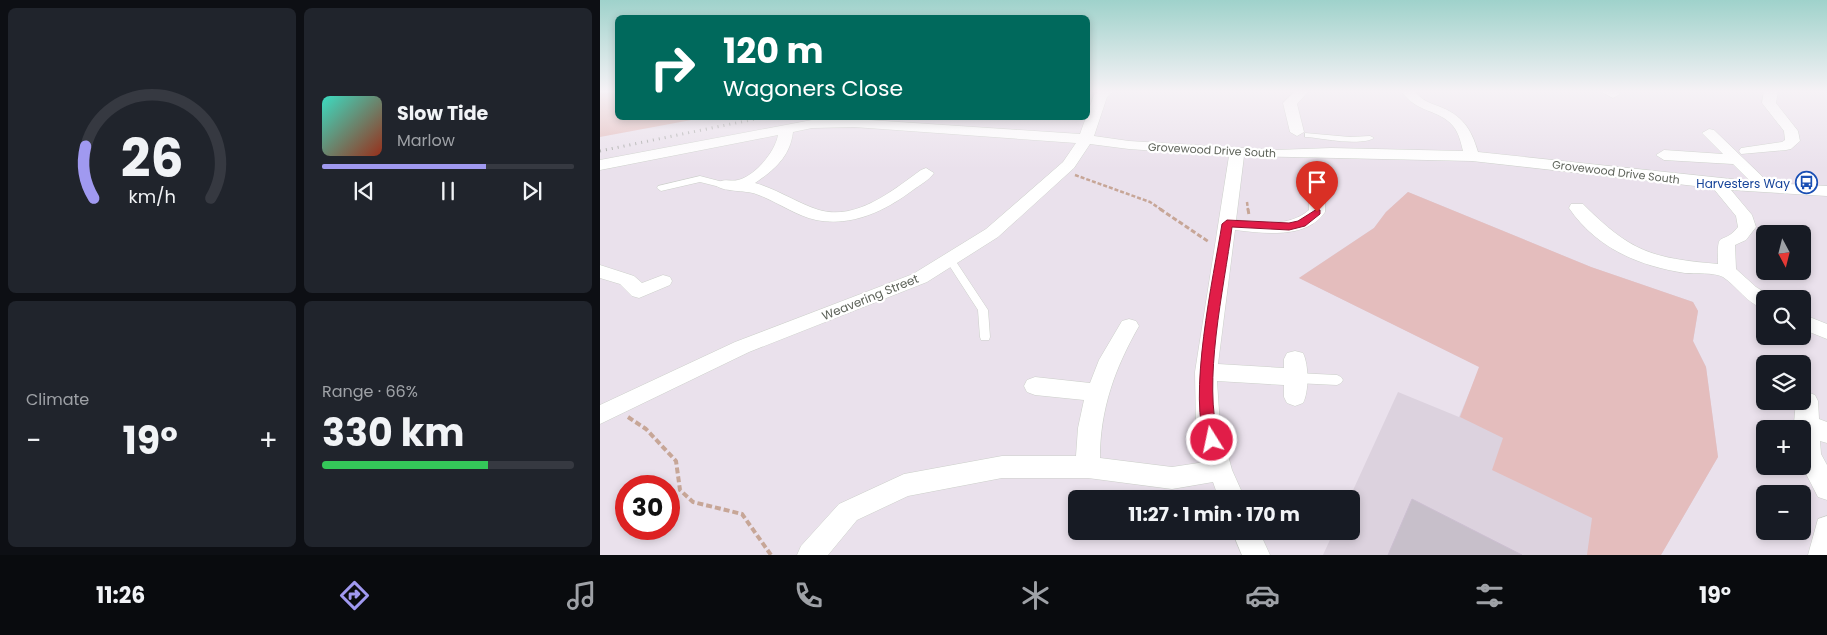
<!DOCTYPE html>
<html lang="en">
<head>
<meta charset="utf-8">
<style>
	:root { --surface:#171b24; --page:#20242c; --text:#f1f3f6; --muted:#9ea1a6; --line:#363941; --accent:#a099f0 }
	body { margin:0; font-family:Poppins,sans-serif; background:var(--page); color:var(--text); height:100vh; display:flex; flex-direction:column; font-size:19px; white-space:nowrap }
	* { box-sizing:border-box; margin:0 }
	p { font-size:16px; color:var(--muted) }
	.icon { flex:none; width:28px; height:28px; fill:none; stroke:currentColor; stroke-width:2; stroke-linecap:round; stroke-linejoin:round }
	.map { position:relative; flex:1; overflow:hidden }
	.drawer { display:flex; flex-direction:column; gap:8px; padding:8px; background:#0d0f14; width:600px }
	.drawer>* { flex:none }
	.hud { position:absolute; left:15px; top:15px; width:475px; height:105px; border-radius:8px; box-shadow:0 2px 8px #0003; background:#00695c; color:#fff; overflow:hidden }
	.needle { width:32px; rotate:173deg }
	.buttons { position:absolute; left:1156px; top:225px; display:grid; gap:10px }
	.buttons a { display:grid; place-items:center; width:55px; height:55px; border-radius:8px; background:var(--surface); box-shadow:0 2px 8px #0003; font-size:25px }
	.speed { position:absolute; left:15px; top:475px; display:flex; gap:10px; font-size:25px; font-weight:700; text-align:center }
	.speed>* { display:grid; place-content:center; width:65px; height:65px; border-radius:50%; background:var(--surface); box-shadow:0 2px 8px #0003; line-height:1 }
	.speed .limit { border:8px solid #d22; background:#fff; color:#111 }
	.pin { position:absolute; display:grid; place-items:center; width:42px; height:42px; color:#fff; margin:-51px -21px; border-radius:50% 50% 50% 0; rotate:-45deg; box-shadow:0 0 5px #0007 }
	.pin .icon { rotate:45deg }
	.me { position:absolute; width:55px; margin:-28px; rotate:350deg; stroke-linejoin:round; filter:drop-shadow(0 0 4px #0008) }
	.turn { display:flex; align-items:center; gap:18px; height:105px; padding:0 25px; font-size:22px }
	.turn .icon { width:65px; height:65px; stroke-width:2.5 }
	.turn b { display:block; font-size:35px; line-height:42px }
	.big { font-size:38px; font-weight:700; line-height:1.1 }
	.drawer .card { flex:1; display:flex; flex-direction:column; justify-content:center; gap:8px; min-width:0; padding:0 18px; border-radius:8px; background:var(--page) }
	.drawer .dial { align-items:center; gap:0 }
	.dial svg { height:130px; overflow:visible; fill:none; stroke:var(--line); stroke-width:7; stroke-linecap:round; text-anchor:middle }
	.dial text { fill:var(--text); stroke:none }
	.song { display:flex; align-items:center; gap:15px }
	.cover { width:60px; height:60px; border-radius:8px; background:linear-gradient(135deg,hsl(170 70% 55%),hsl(10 70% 35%)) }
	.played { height:5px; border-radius:2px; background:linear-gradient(90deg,var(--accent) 65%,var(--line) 65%) }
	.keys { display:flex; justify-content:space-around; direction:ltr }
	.heat { display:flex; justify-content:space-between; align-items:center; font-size:28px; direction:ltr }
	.charge { height:8px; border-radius:4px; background:linear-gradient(90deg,#34c759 66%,var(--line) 0) }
	.drawer .tiles { flex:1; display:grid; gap:8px; grid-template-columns:repeat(2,1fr) }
	.trip { position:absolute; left:468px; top:490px; width:292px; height:50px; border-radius:8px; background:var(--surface); box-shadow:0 2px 8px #0003; font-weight:700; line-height:50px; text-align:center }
	.tab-bar { display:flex; height:80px; justify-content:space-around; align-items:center; background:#090b0e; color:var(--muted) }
	.tab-bar .icon { width:35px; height:35px }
	.tab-bar .current { color:var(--accent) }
	.tab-bar b { font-size:22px; color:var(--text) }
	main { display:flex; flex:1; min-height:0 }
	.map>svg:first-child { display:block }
	.education { fill:#dcd2de }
	.green { fill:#e4bdbd }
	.building { fill:#c7bfca; stroke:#ccbfd1 }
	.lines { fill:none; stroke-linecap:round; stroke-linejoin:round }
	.service-casing { stroke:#ccd0ca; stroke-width:1 }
	.minor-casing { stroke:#ccd0ca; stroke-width:1 }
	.path-far2 { stroke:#c7a697; stroke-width:2.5; stroke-dasharray:4 2; stroke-linecap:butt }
	.path-far1 { stroke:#c7a697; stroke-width:3; stroke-dasharray:5 2.5; stroke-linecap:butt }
	.path { stroke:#c7a697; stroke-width:4; stroke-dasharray:6 3; stroke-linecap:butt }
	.service { fill:#fff; fill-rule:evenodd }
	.minor { fill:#fff; fill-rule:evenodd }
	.rail { stroke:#a2a4a1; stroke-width:3; stroke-dasharray:1 5; stroke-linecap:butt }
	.route { fill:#e11d48; stroke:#92132f }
	.labels { text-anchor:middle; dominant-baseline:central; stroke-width:4.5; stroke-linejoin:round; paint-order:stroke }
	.far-street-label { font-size:11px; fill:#5d6259; stroke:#fff }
	.transit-label { font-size:12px; fill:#164399; stroke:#fff; text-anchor:end }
	.street-label { font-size:12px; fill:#5d6259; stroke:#fff }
</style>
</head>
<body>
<main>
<section class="drawer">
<div class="tiles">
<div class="card dial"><svg viewBox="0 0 100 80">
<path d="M14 69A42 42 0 1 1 86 69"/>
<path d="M14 69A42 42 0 0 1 9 37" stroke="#a099f0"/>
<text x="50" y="56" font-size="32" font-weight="700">26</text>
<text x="50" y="72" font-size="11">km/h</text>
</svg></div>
<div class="card">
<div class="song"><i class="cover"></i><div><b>Slow Tide</b><p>Marlow</p></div></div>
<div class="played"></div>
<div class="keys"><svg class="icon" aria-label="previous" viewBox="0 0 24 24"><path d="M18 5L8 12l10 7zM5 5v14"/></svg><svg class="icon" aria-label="pause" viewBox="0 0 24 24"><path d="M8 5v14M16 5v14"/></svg><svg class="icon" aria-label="next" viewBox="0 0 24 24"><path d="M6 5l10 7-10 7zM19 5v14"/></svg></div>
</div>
<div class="card"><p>Climate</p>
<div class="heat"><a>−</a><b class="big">19°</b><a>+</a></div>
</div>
<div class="card"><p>Range · 66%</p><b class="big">330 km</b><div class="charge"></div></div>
</div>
</section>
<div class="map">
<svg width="1227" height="555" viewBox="0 0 1227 555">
	<rect width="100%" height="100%" fill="#eae1ec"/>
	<path class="education" d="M808 192 991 267 1093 302 1098 311 1093 341 1106 367 1118 457 1061 555H723L734 531H751V499H749L798 392 859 417 880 367 699 278 774 228 786 212Z"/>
	<path class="green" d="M0 91H17L18 118H102L0 137Z
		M808 192 991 267 1093 302 1098 311 1093 341 1106 367 1118 457 1061 555H987L992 518 892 470 903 438 860 417 879 367 699 278 774 228 786 212Z"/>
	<path class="building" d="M812 499 922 555H788Z"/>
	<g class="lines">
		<defs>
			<path id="service" d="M705 133 750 137 770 136 774 138C761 146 724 139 708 137H705Z
				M100 176 127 183 128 185 124 188 100 182 61 191 57 188 58 186Z
				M350 256 353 257 388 310 390 337 389 340H381L380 337 378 310 345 259Z
				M696 373 737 375 741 377 743 380 741 383 737 385 696 383 692 381 690 378 692 375Z"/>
			<path id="minor" d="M498 91H514L507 97 494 136 529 141 676 150 731 148 863 151C861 143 859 133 853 126 839 109 816 113 801 91H815C820 99 829 103 838 106 862 115 871 128 878 152L1150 181 1133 164 1064 160 1056 155 1064 150 1123 154 1102 133 1109 129 1114 130 1169 183 1227 186V196L1131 190 1152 215 1156 227 1146 240 1135 245 1136 269 1156 287 1172 297 1173 299H1165V309C1146 303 1138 287 1123 277 1114 272 1095 274 1085 273 1039 266 996 248 969 208L971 204H983C1031 252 1051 258 1118 264 1117 226 1121 248 1138 227L1136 216 1113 188 872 161 644 156 636 220C661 222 688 228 709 210V188L717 183 725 188V212C706 240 663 233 635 230L618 364 684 368V359L687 353 695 351 703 353C709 365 709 392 703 403L695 406 687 403 684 397V385L617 381 620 426 632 470 645 499H619L613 482 572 489 488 478H402L308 496 257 520 228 555H197L201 546 239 504 304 474 402 456H476L478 428 484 400 435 395 427 392 424 386 427 380 435 377 490 383 499 360 522 321 529 319 536 321 539 326C515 368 500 409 500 458L572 467 605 462 596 426 595 372 629 156 529 149 490 144 474 168 398 237 327 282 149 352 0 424V405L135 342 313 274 386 229 463 162 476 143 254 127 212 128 193 132C190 157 174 170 155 183 177 189 197 203 219 210 257 221 293 190 321 170L326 168 334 173C329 180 320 185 313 190 285 211 252 227 216 220 196 216 176 201 156 194 146 190 121 192 116 185 122 177 130 182 138 180 155 176 175 152 178 135L0 170V160L212 120 254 119 480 134 494 95Z
				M695 91H709L697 104 704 132 697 136 690 132 683 103Z
				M1000 91H1017L1020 94 1013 98Z
				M1164 91H1178L1176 103 1198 131 1200 141 1191 149 1186 150 1141 154 1139 151 1141 148 1182 142 1185 140 1184 131 1162 103Z
				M0 265 34 276 42 283 63 275 70 277 72 281 70 285 39 298 32 296 20 284 0 278Z
				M1202 314 1227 324V339L1202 329Z
				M1207 392 1215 395 1218 401 1219 419 1227 422V443L1220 441 1221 454 1227 465V500L1218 497 1202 466V429H1196L1194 423 1196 401H1202V393Z
				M1227 516V555H1208L1218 519Z
				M632 531H659L670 555H642Z"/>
		</defs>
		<use href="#service" class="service-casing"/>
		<use href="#minor" class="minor-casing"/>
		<path class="path-far2" d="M475 175 550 202 562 210
			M647 202 648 210"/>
		<path class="path-far1" d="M560 209 609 242
			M648 209 649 215"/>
		<path class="path" d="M28 417 46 429 76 461 80 490 93 502 142 514 171 555"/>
		<use href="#service" class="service"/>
		<use href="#minor" class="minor"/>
		<path class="rail" d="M0 151 160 118"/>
	</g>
	<linearGradient id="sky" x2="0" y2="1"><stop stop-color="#9fd2cb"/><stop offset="0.54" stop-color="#f6f2f6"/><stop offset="1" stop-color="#f6f2f6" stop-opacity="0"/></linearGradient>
	<rect width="1227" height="169" fill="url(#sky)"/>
	<path class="route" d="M717 209 720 210V214L705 226 689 230 632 227C624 289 602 382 619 440L617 445 612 446 607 445C586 401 614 274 622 224L627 220 689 223 698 221Z"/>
	<defs>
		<symbol id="bus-ring" viewBox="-11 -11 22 22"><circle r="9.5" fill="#fff" stroke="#1a4fb4" stroke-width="1.5"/><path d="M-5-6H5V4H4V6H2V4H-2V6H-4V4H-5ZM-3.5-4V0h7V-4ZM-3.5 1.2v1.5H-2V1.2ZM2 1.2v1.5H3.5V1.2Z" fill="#1a4fb4"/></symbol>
	</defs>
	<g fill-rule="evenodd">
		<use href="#bus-ring" x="1194" y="170" width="25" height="25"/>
	</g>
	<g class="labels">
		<g class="far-street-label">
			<text transform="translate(612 150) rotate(3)">Grovewood Drive South</text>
			<text transform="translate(1016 172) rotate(7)">Grovewood Drive South</text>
		</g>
		<g class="transit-label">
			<text x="1190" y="183">Harvesters Way</text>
		</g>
		<g class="street-label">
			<text transform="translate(270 297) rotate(-22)">Weavering Street</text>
		</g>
	</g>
</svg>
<div class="buttons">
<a><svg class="needle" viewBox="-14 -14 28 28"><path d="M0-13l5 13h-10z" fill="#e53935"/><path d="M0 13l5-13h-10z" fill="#9ea1a6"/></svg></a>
<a><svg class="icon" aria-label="search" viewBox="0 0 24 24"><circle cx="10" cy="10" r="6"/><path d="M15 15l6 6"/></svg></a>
<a><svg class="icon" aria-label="layers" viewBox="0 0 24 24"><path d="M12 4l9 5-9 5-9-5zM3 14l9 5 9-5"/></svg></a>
<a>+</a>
<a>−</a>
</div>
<div class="speed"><div class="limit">30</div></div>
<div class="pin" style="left:717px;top:212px;background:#d93025"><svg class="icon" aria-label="arrive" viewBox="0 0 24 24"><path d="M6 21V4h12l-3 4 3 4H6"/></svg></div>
<svg class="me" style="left:612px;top:440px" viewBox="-20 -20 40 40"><circle r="17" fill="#e11d48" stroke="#fff" stroke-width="3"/><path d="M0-11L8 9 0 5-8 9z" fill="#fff"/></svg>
<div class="trip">11:27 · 1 min · 170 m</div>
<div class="hud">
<div class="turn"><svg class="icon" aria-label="right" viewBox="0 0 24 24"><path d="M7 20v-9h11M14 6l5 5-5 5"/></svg><div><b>120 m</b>Wagoners Close</div></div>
</div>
</div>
</main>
<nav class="tab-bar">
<b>11:26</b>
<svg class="icon current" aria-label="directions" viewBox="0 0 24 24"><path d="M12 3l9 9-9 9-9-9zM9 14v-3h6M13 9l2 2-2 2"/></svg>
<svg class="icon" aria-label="music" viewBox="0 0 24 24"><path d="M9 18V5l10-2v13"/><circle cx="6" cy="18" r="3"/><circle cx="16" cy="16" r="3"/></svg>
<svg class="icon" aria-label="phone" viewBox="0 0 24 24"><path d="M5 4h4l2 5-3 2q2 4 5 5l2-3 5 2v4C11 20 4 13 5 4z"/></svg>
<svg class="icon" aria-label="climate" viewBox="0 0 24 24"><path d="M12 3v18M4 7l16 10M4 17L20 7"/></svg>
<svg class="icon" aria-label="car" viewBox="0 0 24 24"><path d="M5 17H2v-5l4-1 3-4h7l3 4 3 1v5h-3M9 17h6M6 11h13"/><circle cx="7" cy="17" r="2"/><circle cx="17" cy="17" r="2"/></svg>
<svg class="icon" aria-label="filters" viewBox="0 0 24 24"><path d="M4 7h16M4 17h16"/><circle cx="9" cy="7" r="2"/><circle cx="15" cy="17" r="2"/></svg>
<b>19°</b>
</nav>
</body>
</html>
